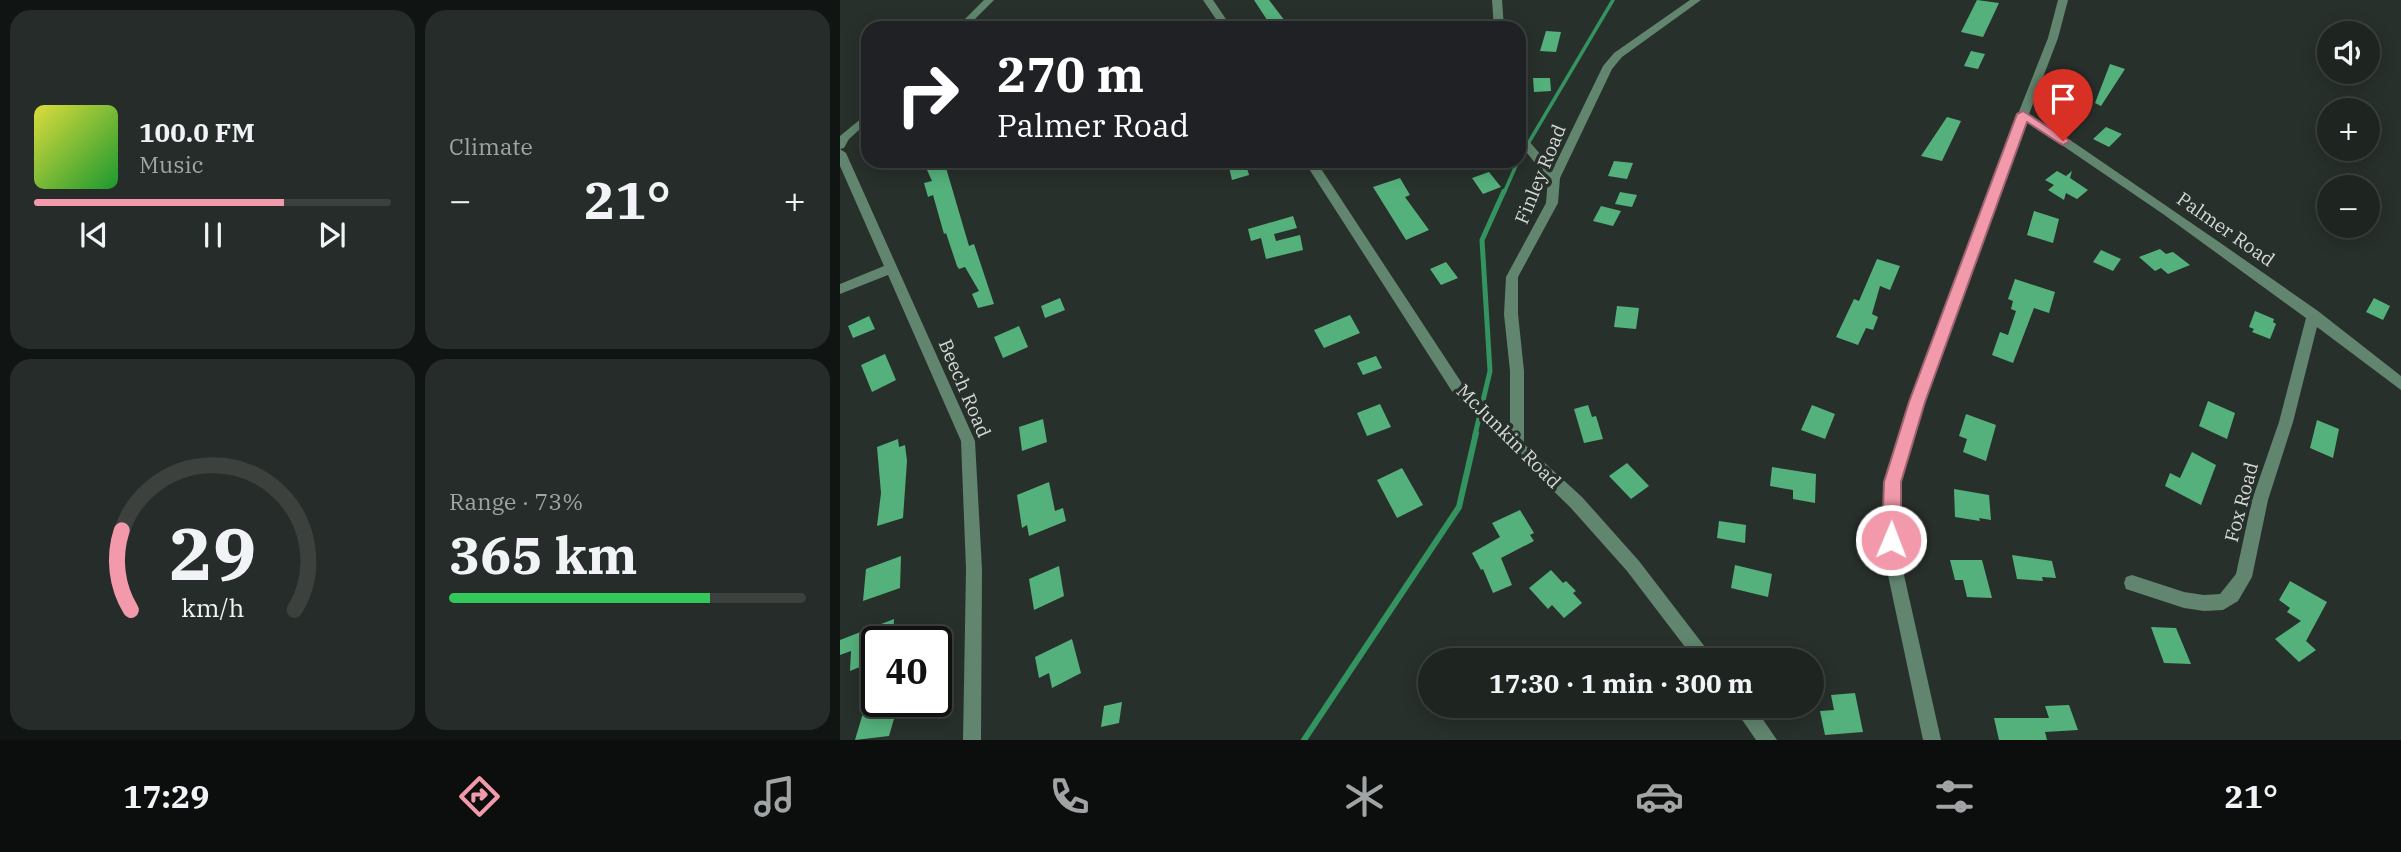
<!DOCTYPE html>
<html lang="en">
<head>
<meta charset="utf-8">
<style>
	:root { --surface:#1e2420; --page:#262c29; --text:#f1f3f6; --muted:#a1a4a5; --line:#3c413e; --accent:#f29aac }
	body { margin:0; font-family:"IBM Plex Serif",serif; background:var(--page); color:var(--text); height:100vh; display:flex; flex-direction:column; font-size:26px; white-space:nowrap }
	* { box-sizing:border-box; margin:0 }
	p { font-size:23px; color:var(--muted) }
	.icon { flex:none; width:38px; height:38px; fill:none; stroke:currentColor; stroke-width:2; stroke-linecap:round; stroke-linejoin:round }
	.map { position:relative; flex:1; overflow:hidden }
	.sheet { display:flex; flex-direction:column; gap:10px; padding:10px; background:#101412; width:840px }
	.sheet>* { flex:none }
	.guide { position:absolute; left:21px; top:21px; width:665px; height:147px; border-radius:21px; box-shadow:0 4px 18px #0003,0 0 0 2px var(--line); background:#202124; color:#fff; overflow:hidden }
	.controls { position:absolute; left:1477px; top:21px; display:grid; gap:14px }
	.controls a { display:grid; place-items:center; width:63px; height:63px; border-radius:50%; background:var(--surface); box-shadow:0 4px 18px #0003,0 0 0 2px var(--line); font-size:35px }
	.speed { position:absolute; left:21px; top:626px; display:flex; gap:14px; font-size:35px; font-weight:700; text-align:center }
	.speed>* { display:grid; place-content:center; width:91px; height:91px; border-radius:50%; background:var(--surface); box-shadow:0 4px 18px #0003,0 0 0 2px var(--line); line-height:1 }
	.speed .limit { border:4px solid #111; border-radius:10px; background:#fff; color:#111 }
	.pin { position:absolute; display:grid; place-items:center; width:60px; height:60px; color:#fff; margin:-72px -30px; border-radius:50% 50% 50% 0; rotate:-45deg; box-shadow:0 0 7px #0007 }
	.pin .icon { rotate:45deg }
	.me { position:absolute; width:77px; margin:-38px; rotate:1deg; stroke-linejoin:round; filter:drop-shadow(0 0 5px #0008) }
	.turn { display:flex; align-items:center; gap:24px; height:147px; padding:0 21px; font-size:32px }
	.turn .icon { width:91px; height:91px; stroke-width:2.5 }
	.turn b { display:block; font-size:49px; line-height:60px }
	.big { font-size:52px; font-weight:700; line-height:1.1 }
	.sheet .widget { flex:1; display:flex; flex-direction:column; justify-content:center; gap:10px; min-width:0; padding:0 24px; border-radius:21px; background:var(--page) }
	.sheet .dial { align-items:center; gap:0 }
	.dial svg { height:182px; overflow:visible; fill:none; stroke:var(--line); stroke-width:7; stroke-linecap:round; text-anchor:middle }
	.dial text { fill:var(--text); stroke:none }
	.song { display:flex; align-items:center; gap:21px }
	.cover { width:84px; height:84px; border-radius:10px; background:linear-gradient(135deg,hsl(60 70% 55%),hsl(130 70% 35%)) }
	.played { height:7px; border-radius:4px; background:linear-gradient(90deg,var(--accent) 70%,var(--line) 70%) }
	.keys { display:flex; justify-content:space-around; direction:ltr }
	.heat { display:flex; justify-content:space-between; align-items:center; font-size:38px; direction:ltr }
	.charge { height:10px; border-radius:5px; background:linear-gradient(90deg,#34c759 73%,var(--line) 0) }
	.sheet .tiles { flex:1; display:grid; gap:10px; grid-template-columns:repeat(2,1fr) }
	.trip { position:absolute; left:578px; top:648px; width:406px; height:70px; border-radius:35px; background:var(--surface); box-shadow:0 4px 18px #0003,0 0 0 2px var(--line); font-weight:700; line-height:70px; text-align:center }
	.menu { display:flex; height:112px; justify-content:space-around; align-items:center; background:#0c0e0d; color:var(--muted) }
	.menu .icon { width:49px; height:49px }
	.menu .active { color:var(--accent) }
	.menu b { font-size:32px; color:var(--text) }
	main { display:flex; flex:1; min-height:0 }
	.map>svg:first-child { display:block }
	.lines { fill:none; stroke-linecap:round; stroke-linejoin:round }
	.stream-far2 { stroke:#339460; stroke-width:3.5 }
	.stream-far1 { stroke:#339460; stroke-width:5 }
	.stream { stroke:#339460; stroke-width:6 }
	.building { fill:#54b17c }
	.minor { fill:#61856e; fill-rule:evenodd }
	.tertiary { fill:#61856e; fill-rule:evenodd }
	.route { fill:#f29aac; stroke:#9d6470; stroke-width:2 }
	.labels { text-anchor:middle; dominant-baseline:central; stroke-width:7; stroke-linejoin:round; paint-order:stroke }
	.street-label { font-size:19px; fill:#d5dad7; stroke:#28302b }
</style>
</head>
<body>
<main>
<section class="sheet">
<div class="tiles">
<div class="widget">
<div class="song"><i class="cover"></i><div><b>100.0 FM</b><p>Music</p></div></div>
<div class="played"></div>
<div class="keys"><svg class="icon" aria-label="previous" viewBox="0 0 24 24"><path d="M18 5L8 12l10 7zM5 5v14"/></svg><svg class="icon" aria-label="pause" viewBox="0 0 24 24"><path d="M8 5v14M16 5v14"/></svg><svg class="icon" aria-label="next" viewBox="0 0 24 24"><path d="M6 5l10 7-10 7zM19 5v14"/></svg></div>
</div>
<div class="widget"><p>Climate</p>
<div class="heat"><a>−</a><b class="big">21°</b><a>+</a></div>
</div>
<div class="widget dial"><svg viewBox="0 0 100 80">
<path d="M14 69A42 42 0 1 1 86 69"/>
<path d="M14 69A42 42 0 0 1 10 34" stroke="#f29aac"/>
<text x="50" y="56" font-size="32" font-weight="700">29</text>
<text x="50" y="72" font-size="11">km/h</text>
</svg></div>
<div class="widget"><p>Range · 73%</p><b class="big">365 km</b><div class="charge"></div></div>
</div>
</section>
<div class="map">
<svg width="1561" height="740" viewBox="0 0 1561 740">
	<rect width="100%" height="100%" fill="#28302b"/>
	<g class="lines">
		<path class="stream-far2" d="M679 159 773 0
			M664 193 678 161"/>
		<path class="stream-far1" d="M635 435 650 371 642 240 664 191"/>
		<path class="stream" d="M464 740 619 507 636 433"/>
	</g>
	<path class="building" d="M414 0H429L445 21 431 26Z
		M1137 0 1159 3 1143 37 1121 32Z
		M706 31 721 32 716 52 700 51Z
		M1131 51 1145 54 1138 69 1124 66Z
		M1270 64 1285 69 1261 106 1255 103Z
		M693 78H710L711 91 694 92Z
		M1107 117 1121 121 1102 161 1081 156Z
		M1266 127 1282 134 1269 147 1253 139Z
		M83 161H104L129 246 134 244 154 304 138 308 132 294 139 291 125 267 119 269 117 266 106 233 104 234 93 195 88 197 84 183 92 181Z
		M405 161 409 175 392 180 388 163Z
		M774 161 793 163 787 179 768 176Z
		M1217 171 1226 176 1232 171 1230 178 1248 190 1237 199 1226 193 1224 200 1208 190 1214 185 1205 180Z
		M649 172 661 187 643 194 632 178Z
		M560 178 570 195 565 197 589 230 566 240 533 187Z
		M780 192 797 195 792 207 775 204Z
		M761 206 781 211 773 226 753 221Z
		M1194 211 1219 219 1213 243 1187 235Z
		M453 216 457 228 434 234 436 241 460 235 463 250 426 259 421 238 411 241 408 229Z
		M1320 249 1326 254 1333 252 1350 265 1328 274 1321 268 1315 271 1299 257Z
		M1261 250 1281 259 1273 271 1253 262Z
		M1037 259 1060 266 1050 290 1040 286 1032 314 1038 317 1033 330 1026 328 1018 345 996 337 1014 299 1019 301Z
		M606 262 618 278 601 285 590 269Z
		M1175 279 1215 292 1209 313 1194 308 1173 363 1152 355 1160 332 1168 335 1176 311 1171 309 1173 301 1168 299Z
		M220 298 225 310 205 318 201 306Z
		M1534 298 1550 306 1543 320 1526 312Z
		M777 306 799 308 796 329 774 327Z
		M1415 311 1434 319 1433 322 1436 324 1430 339 1412 332 1414 329 1409 327Z
		M510 315 520 333 484 348 474 330Z
		M29 316 35 329 13 338 8 326Z
		M179 326 188 347 163 358 154 337Z
		M45 354 56 380 32 392 21 365Z
		M536 356 542 368 523 375 517 363Z
		M1368 401 1395 413 1387 439 1359 426Z
		M540 404 551 427 527 436 517 413Z
		M748 405 752 417 756 416 763 439 744 443 734 409Z
		M972 405 995 414 985 439 961 430Z
		M1126 414 1156 425 1146 461 1123 452 1127 439 1119 436Z
		M203 419 207 442 182 451 179 427Z
		M1477 420 1499 429 1493 458 1470 448Z
		M58 439 59 447 65 445 67 461 63 518 37 526 41 493 37 447Z
		M1352 452 1376 465 1361 505 1325 486 1330 473 1340 478Z
		M787 463 809 486 791 499 769 476Z
		M932 467 976 474 975 503 953 499V490L930 486Z
		M562 468 583 505 557 518 537 480Z
		M209 482 215 511 223 508 226 521 189 536 187 525 182 528 177 495Z
		M1114 489 1149 495 1151 520 1139 518 1140 521 1115 517Z
		M680 510 694 533 690 535 694 541 661 558 672 585 653 593 643 569 641 570 632 553 660 537 652 523Z
		M879 521 906 525 905 543 877 538Z
		M1172 555 1212 561 1216 578 1202 577 1203 581 1177 579Z
		M61 556 60 588 23 601 26 569Z
		M1110 560H1142L1152 598 1127 597 1123 580H1115Z
		M895 565 932 574 928 597 891 588Z
		M219 566 224 596 194 610 189 579Z
		M711 570 723 583 726 581 736 591 733 593 742 603 724 618 712 605 708 609 689 588Z
		M1450 581 1487 602 1466 641 1476 650 1459 662 1435 639 1461 621 1447 612 1450 608 1439 600Z
		M54 619 53 642H37V660L10 671 11 651 0 655V640Z
		M1311 627 1336 628 1351 664 1324 663Z
		M232 639 241 673 212 688 209 673 199 678 195 657Z
		M1015 693 1023 732 985 735 980 711 994 710 991 695Z
		M32 702H59L49 736 15 740 23 713 29 712Z
		M282 702 279 723 261 727 264 706Z
		M1229 705 1238 730 1205 732 1207 740H1159L1154 718H1209L1205 706Z"/>
	<g class="lines">
		<path class="minor" d="M144 0H154L126 28H116Z
			M363 0H373L392 28H382Z
			M652 0H662L664 28H654Z
			M850 0H861L782 57 772 69 720 178 718 203 678 277V314L684 371V444L742 497 799 561 875 660H855L787 571 730 507 615 396 464 161H476L625 388 670 430V371L664 314 666 277 706 203 708 179 679 143V133L683 134 713 169 763 66 774 53Z
			M1183 111 1236 144 1379 242 1478 311 1561 376V390L1477 327 1453 422 1428 500 1412 577 1398 601 1383 610 1364 611 1344 608 1286 589 1284 583 1286 577 1292 575 1344 592 1364 595 1380 594 1396 574 1412 500 1439 422 1466 318 1323 214 1179 116V112Z
			M28 113V122L9 139 4 148 0 149 6 153 135 441 142 569 141 740H123L126 569 121 441 48 275 0 294V284L44 266 0 166V136Z
			M892 705H913L937 740H916Z"/>
		<path class="tertiary" d="M1218 0H1228L1218 38 1162 185 1084 402 1061 482 1059 540 1064 575 1101 740H1083L1048 575 1043 540 1045 482 1070 402 1150 185 1208 38Z"/>
	</g>
	<path class="route" d="M1183 111 1230 141 1223 145 1219 143 1187 122 1085 402 1061 482V540L1058 546 1051 548 1045 546 1042 540 1044 482 1069 402 1177 114Z"/>
	<g class="labels">
		<g class="street-label">
			<text transform="translate(700 174) rotate(-68)">Finley Road</text>
			<text transform="translate(1386 229) rotate(35)">Palmer Road</text>
			<text transform="translate(125 388) rotate(67)">Beech Road</text>
			<text transform="translate(669 436) rotate(45)">McJunkin Road</text>
			<text transform="translate(1401 502) rotate(-75)">Fox Road</text>
		</g>
	</g>
</svg>
<div class="controls">
<a><svg class="icon" aria-label="sound" viewBox="0 0 24 24"><path d="M4 9h4l5-4v14l-5-4H4zM17 9q2 3 0 6"/></svg></a>
<a>+</a>
<a>−</a>
</div>
<div class="speed"><div class="limit">40</div></div>
<div class="pin" style="left:1223px;top:141px;background:#d93025"><svg class="icon" aria-label="arrive" viewBox="0 0 24 24"><path d="M6 21V4h12l-3 4 3 4H6"/></svg></div>
<svg class="me" style="left:1051px;top:540px" viewBox="-20 -20 40 40"><circle r="17" fill="#f29aac" stroke="#fff" stroke-width="3"/><path d="M0-11L8 9 0 5-8 9z" fill="#fff"/></svg>
<div class="trip">17:30 · 1 min · 300 m</div>
<div class="guide">
<div class="turn"><svg class="icon" aria-label="right" viewBox="0 0 24 24"><path d="M7 20v-9h11M14 6l5 5-5 5"/></svg><div><b>270 m</b>Palmer Road</div></div>
</div>
</div>
</main>
<nav class="menu">
<b>17:29</b>
<svg class="icon active" aria-label="directions" viewBox="0 0 24 24"><path d="M12 3l9 9-9 9-9-9zM9 14v-3h6M13 9l2 2-2 2"/></svg>
<svg class="icon" aria-label="music" viewBox="0 0 24 24"><path d="M9 18V5l10-2v13"/><circle cx="6" cy="18" r="3"/><circle cx="16" cy="16" r="3"/></svg>
<svg class="icon" aria-label="phone" viewBox="0 0 24 24"><path d="M5 4h4l2 5-3 2q2 4 5 5l2-3 5 2v4C11 20 4 13 5 4z"/></svg>
<svg class="icon" aria-label="climate" viewBox="0 0 24 24"><path d="M12 3v18M4 7l16 10M4 17L20 7"/></svg>
<svg class="icon" aria-label="car" viewBox="0 0 24 24"><path d="M5 17H2v-5l4-1 3-4h7l3 4 3 1v5h-3M9 17h6M6 11h13"/><circle cx="7" cy="17" r="2"/><circle cx="17" cy="17" r="2"/></svg>
<svg class="icon" aria-label="filters" viewBox="0 0 24 24"><path d="M4 7h16M4 17h16"/><circle cx="9" cy="7" r="2"/><circle cx="15" cy="17" r="2"/></svg>
<b>21°</b>
</nav>
</body>
</html>
